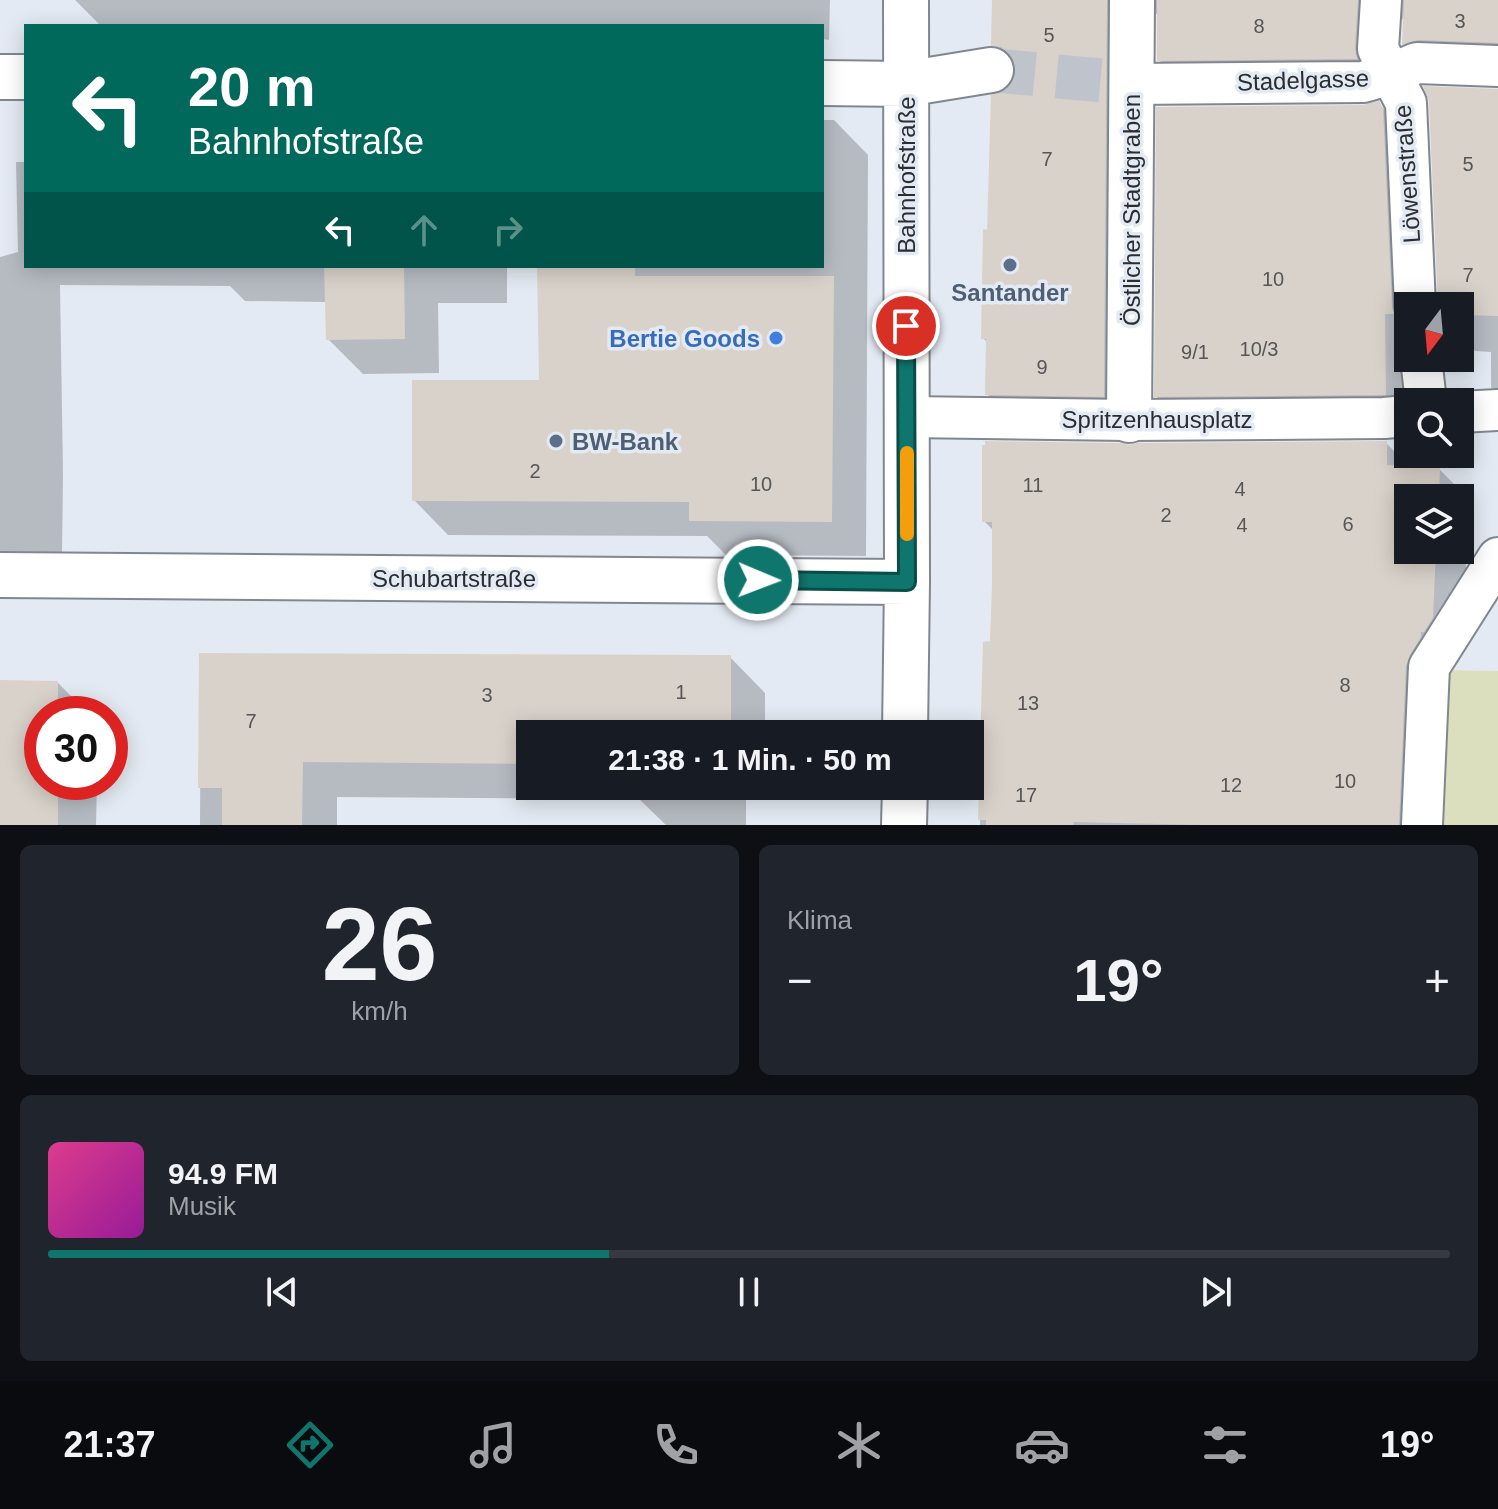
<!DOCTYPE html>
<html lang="de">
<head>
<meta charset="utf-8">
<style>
	:root { --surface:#171b24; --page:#20242c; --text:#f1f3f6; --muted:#9ea1a6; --line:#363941; --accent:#0f766e }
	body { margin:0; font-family:Arial,sans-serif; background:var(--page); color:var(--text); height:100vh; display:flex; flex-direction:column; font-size:30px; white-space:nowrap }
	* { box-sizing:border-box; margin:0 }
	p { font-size:26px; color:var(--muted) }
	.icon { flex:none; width:44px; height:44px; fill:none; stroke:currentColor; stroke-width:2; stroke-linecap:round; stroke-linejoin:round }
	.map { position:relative; height:825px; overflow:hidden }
	.drawer { display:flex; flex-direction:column; gap:20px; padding:20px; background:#0d0f14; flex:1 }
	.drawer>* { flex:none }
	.banner { position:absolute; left:24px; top:24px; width:800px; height:244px; border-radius:0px; box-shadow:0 4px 20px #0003; background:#00695c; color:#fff; overflow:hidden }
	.needle { width:52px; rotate:196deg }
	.buttons { position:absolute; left:1394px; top:292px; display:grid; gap:16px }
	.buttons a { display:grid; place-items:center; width:80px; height:80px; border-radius:0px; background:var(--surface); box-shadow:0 4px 20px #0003; font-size:40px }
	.speed { position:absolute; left:24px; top:696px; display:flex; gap:16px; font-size:40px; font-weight:700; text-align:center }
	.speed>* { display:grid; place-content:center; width:104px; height:104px; border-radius:50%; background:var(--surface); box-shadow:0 4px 20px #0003; line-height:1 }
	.speed .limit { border:12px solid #d22; background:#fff; color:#111 }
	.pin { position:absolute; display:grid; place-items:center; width:68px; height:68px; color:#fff; margin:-34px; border:4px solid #fff; border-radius:50%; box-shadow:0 2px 8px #0007 }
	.me { position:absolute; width:88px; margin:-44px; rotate:91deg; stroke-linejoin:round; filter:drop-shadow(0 0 6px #0008) }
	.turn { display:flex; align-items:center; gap:28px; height:168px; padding:0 32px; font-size:36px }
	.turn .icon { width:104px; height:104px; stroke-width:2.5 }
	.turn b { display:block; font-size:56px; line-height:68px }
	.lanes { display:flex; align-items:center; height:76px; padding:0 32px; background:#0003; justify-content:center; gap:40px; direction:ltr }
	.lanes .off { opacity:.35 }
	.big { font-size:60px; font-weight:700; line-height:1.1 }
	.drawer .tile { flex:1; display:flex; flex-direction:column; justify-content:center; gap:12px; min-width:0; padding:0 28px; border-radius:12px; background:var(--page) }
	.drawer .dial { align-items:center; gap:0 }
	.dial b { font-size:104px; line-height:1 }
	.song { display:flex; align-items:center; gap:24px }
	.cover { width:96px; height:96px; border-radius:12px; background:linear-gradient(135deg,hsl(330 70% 55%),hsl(300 70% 35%)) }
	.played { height:8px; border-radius:4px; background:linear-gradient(90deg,var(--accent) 40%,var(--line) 40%) }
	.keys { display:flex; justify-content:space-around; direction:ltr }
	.heat { display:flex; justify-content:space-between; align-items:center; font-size:44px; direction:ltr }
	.drawer .tiles { flex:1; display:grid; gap:20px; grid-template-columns:1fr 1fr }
	.tile:last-child { grid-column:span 2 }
	.trip { position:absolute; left:516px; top:720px; width:468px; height:80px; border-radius:0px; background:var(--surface); box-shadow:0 4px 20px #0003; font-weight:700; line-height:80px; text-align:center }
	.dock { display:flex; height:128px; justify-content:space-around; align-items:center; background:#090b0e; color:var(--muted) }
	.dock .icon { width:56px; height:56px }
	.dock .current { color:var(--accent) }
	.dock b { font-size:36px; color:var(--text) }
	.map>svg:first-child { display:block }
	.green { fill:#dbdfbe }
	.shadow { fill:#0003; fill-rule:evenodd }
	.building { fill:#d9d2ca }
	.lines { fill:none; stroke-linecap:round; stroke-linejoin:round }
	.minor-tunnel { stroke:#bfc4cc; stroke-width:44; stroke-dasharray:44 22; stroke-linecap:butt }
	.pedestrian-casing { stroke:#82878f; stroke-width:44 }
	.minor-casing { stroke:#82878f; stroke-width:48 }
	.pedestrian { stroke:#fff; stroke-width:40 }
	.minor { stroke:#fff; stroke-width:44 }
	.route-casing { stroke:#0a4d48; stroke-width:20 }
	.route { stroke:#0f766e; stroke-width:14 }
	.slow { stroke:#f59e0b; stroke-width:14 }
	.service-dot { fill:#5c6f8a; stroke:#e4eaf3; stroke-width:3 }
	.shop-dot { fill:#3f7fe0; stroke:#e4eaf3; stroke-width:3 }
	.labels { text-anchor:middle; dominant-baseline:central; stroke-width:7; stroke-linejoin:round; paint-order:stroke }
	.number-label { font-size:20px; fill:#565657 }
	.street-label { font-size:24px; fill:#2b2d31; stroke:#e4eaf3 }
	.service-label { font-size:24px; font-weight:bold; fill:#4e5e75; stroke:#e4eaf3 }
	.shop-label { font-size:24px; font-weight:bold; fill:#366cbe; stroke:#e4eaf3; text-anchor:end }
</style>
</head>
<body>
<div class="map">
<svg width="1498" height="825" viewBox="0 0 1498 825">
	<rect width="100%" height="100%" fill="#e4eaf3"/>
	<path class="green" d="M1436 670 1498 671V825H1435Z"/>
	<path class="shadow" d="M75 0H830L829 40 822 39V26H101Z
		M995 0H1498V77L1440 80 1404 44 1405 17 1397 24 1390 85 1195 96 1159 60V13L1155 14 1146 24 1140 432 1024 430 987 394 988 343 983 338 989 232 1009 90 1016 79 1017 69 993 45Z
		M1498 91V394L1491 387V352L1475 351 1460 336V306H1440Z
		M1379 104 1415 140 1408 306V358L1421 402 1192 432 1156 396 1363 107Z
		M822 120H834L868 155 866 556 726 555 707 536 448 535 414 500 541 382 539 266H822Z
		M16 162H26V266H507V303H438L439 373 363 374 328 339 327 302 245 301 230 286 60 285 63 474 62 554 0 553V257L18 252Z
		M1386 443 1411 468 1439 469 1469 499 1462 649 1439 685 1430 825H980L985 644 992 643 994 531 984 521 1130 447ZM1408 498H1460V550H1408Z
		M201 655 730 657 765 693V734H530V786H746V825H666L639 799 337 797V825H200Z
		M0 682 58 683 89 714H42V782H97L96 825H0Z"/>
	<path class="building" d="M992 0H1107L1104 397 985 395 986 339H981L983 229 987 230 991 95 1007 89 1015 78 1016 67 1010 54 1001 47 991 46Z
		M1157 0H1358L1355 48 1357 59 1157 61Z
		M1404 0H1498V43L1418 40 1402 45Z
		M1423 86 1498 89V316L1460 315V306H1438L1429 102Z
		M1379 101 1383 109 1392 307 1394 314H1385L1386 395 1154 397 1156 107 1363 105Z
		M324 266H404L405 339 326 340Z
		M537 266H635V276H834L832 522 689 521V502L412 501V380H539Z
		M985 441 1121 443 1130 445 1137 443 1387 441V465L1440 467 1439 498H1408V550H1436L1433 618 1424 632H1421V637L1410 655 1406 666 1399 825H1204L1074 822 1073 825H986V820H978L983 642 990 641 992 585V522H982V445H985Z
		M199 653 731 655V729H711V734H530V764L303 762 302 825H222V788H198Z
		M0 680 58 681V714H42V782H58V825H0Z
		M631 786H711V793H631Z"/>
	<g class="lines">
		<path class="minor-tunnel" d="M991 70 1106 81"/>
		<defs>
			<path id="pedestrian" d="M1381 0 1378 49 1406 103 1415 306
				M1132 84 1363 82 1391 74 1417 63 1498 66
				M1421 358 1426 402
				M1460 412 1498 410
				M907 417 1129 420 1384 418 1408 416
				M1422 825 1429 667 1498 558"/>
			<path id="minor" d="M0 77H26
				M822 83 905 84 991 70
				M1129 420 1132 0
				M0 575 907 582
				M905 734 907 582 906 0
				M904 825 905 786"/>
		</defs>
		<use href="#pedestrian" class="pedestrian-casing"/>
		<use href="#minor" class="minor-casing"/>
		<use href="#pedestrian" class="pedestrian"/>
		<use href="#minor" class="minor"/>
	</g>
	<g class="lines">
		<defs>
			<path id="route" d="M758 580 907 582 906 326"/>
		</defs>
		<use href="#route" class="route-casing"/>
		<use href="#route" class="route"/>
		<path class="slow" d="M907 453V534"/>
	</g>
	<g class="service-dot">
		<circle cx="1010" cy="265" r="8"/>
		<circle cx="556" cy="441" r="8"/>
	</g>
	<circle class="shop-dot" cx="776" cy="338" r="8"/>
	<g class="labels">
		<g class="number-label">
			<text x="1460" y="21">3</text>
			<text x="1259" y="26">8</text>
			<text x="1049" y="35">5</text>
			<text x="1047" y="159">7</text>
			<text x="1468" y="164">5</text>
			<text x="1468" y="275">7</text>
			<text x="1273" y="279">10</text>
			<text x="1259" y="349">10/3</text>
			<text x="1195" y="352">9/1</text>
			<text x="1042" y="367">9</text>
			<text x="535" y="471">2</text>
			<text x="761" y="484">10</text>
			<text x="1033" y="485">11</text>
			<text x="1240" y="489">4</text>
			<text x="1166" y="515">2</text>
			<text x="1348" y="524">6</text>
			<text x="1242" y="525">4</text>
			<text x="1345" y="685">8</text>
			<text x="681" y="692">1</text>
			<text x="487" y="695">3</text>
			<text x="1028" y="703">13</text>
			<text x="251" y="721">7</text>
			<text x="1345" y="781">10</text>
			<text x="1231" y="785">12</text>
			<text x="1026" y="795">17</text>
		</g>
		<g class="street-label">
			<text transform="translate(1303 80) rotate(-2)">Stadelgasse</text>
			<text transform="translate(1407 174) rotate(-94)">Löwenstraße</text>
			<text transform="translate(906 175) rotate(-90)">Bahnhofstraße</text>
			<text transform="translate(1131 210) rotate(-90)">Östlicher Stadtgraben</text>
			<text x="1157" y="419">Spritzenhausplatz</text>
			<text x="454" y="578">Schubartstraße</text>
		</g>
		<g class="service-label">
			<text x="1010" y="292">Santander</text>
			<text x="572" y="441" text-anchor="start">BW-Bank</text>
		</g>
		<g class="shop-label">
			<text x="760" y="338">Bertie Goods</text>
		</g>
	</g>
</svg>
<div class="buttons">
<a><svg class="needle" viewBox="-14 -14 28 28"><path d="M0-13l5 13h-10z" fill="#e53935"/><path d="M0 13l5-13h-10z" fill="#9ea1a6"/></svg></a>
<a><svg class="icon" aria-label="search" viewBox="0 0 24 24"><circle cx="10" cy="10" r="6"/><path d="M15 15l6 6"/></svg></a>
<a><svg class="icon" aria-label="layers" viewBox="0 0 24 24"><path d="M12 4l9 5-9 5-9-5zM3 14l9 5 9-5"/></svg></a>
</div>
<div class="speed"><div class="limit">30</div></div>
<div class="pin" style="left:906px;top:326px;background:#d93025"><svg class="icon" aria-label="arrive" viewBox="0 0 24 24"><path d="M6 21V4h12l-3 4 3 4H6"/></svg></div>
<svg class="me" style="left:758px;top:580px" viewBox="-20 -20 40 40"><circle r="17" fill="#0f766e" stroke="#fff" stroke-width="3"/><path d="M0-11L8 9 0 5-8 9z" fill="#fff"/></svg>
<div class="trip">21:38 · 1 Min. · 50 m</div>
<div class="banner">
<div class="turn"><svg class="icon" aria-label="left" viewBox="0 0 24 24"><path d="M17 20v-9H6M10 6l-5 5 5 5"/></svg><div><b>20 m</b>Bahnhofstraße</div></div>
<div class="lanes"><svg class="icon" aria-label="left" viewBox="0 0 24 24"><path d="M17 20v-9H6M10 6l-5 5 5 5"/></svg><svg class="icon off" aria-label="ahead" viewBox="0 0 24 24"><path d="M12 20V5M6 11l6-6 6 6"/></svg><svg class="icon off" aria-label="right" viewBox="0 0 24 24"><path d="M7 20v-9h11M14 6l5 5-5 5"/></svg></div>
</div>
</div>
<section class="drawer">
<div class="tiles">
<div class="tile dial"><b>26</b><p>km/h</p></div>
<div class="tile"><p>Klima</p>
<div class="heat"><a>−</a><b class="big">19°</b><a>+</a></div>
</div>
<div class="tile">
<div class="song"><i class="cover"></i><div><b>94.9 FM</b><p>Musik</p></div></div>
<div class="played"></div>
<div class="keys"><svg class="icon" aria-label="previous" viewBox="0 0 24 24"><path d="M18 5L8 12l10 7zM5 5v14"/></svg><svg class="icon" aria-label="pause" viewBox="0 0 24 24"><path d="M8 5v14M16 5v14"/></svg><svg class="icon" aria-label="next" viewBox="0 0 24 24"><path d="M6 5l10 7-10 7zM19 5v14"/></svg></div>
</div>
</div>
</section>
<nav class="dock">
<b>21:37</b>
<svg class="icon current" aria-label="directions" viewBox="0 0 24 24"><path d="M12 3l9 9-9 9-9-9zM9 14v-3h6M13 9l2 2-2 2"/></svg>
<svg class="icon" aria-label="music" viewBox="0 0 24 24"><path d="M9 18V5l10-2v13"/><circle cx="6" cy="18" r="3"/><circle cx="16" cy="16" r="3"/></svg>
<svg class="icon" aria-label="phone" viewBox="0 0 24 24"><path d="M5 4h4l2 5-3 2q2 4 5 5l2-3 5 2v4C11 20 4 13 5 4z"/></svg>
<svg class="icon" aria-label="climate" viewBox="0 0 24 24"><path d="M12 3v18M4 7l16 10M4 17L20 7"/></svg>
<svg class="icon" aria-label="car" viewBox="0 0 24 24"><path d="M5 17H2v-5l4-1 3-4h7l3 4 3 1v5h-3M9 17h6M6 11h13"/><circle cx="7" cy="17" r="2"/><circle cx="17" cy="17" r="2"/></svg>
<svg class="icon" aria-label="filters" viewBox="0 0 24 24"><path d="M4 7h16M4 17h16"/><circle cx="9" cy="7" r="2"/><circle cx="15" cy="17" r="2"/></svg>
<b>19°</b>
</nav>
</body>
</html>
